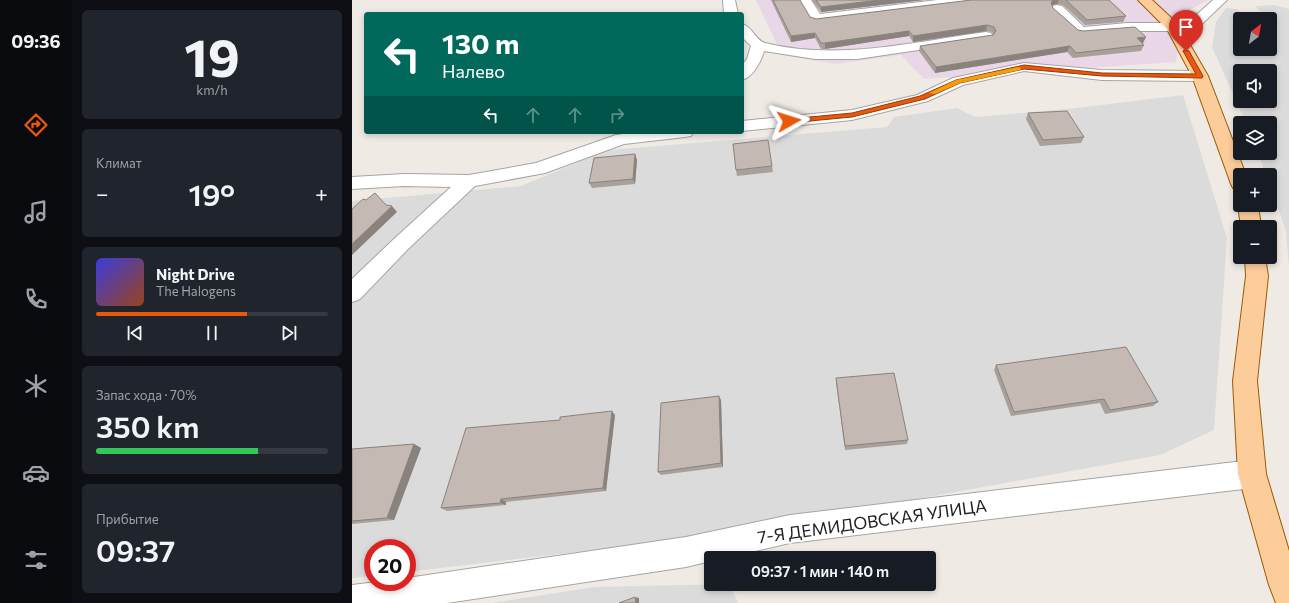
<!DOCTYPE html>
<html lang="ru">
<head>
<meta charset="utf-8">
<style>
	:root { --surface:#171b24; --page:#20242c; --text:#f1f3f6; --muted:#9ea1a6; --line:#363941; --accent:#ea580c }
	body { margin:0; font-family:Commissioner,sans-serif; background:var(--page); color:var(--text); height:100vh; display:flex; flex-direction:column; font-size:15px; white-space:nowrap }
	* { box-sizing:border-box; margin:0 }
	p { font-size:13px; color:var(--muted) }
	.icon { flex:none; width:22px; height:22px; fill:none; stroke:currentColor; stroke-width:2; stroke-linecap:round; stroke-linejoin:round }
	.map { position:relative; flex:1; overflow:hidden }
	.panel { display:flex; flex-direction:column; gap:10px; padding:10px; background:#0d0f14; width:280px }
	.panel>* { flex:none }
	.hud { position:absolute; left:12px; top:12px; width:380px; height:122px; border-radius:4px; box-shadow:0 2px 6px #0003; background:#00695c; color:#fff; overflow:hidden }
	.needle { width:26px; rotate:31deg }
	.tools { position:absolute; left:881px; top:12px; display:grid; gap:8px }
	.tools a { display:grid; place-items:center; width:44px; height:44px; border-radius:4px; background:var(--surface); box-shadow:0 2px 6px #0003; font-size:20px }
	.speed { position:absolute; left:12px; top:539px; display:flex; gap:8px; font-size:20px; font-weight:700; text-align:center }
	.speed>* { display:grid; place-content:center; width:52px; height:52px; border-radius:50%; background:var(--surface); box-shadow:0 2px 6px #0003; line-height:1 }
	.speed .limit { border:6px solid #d22; background:#fff; color:#111 }
	.pin { position:absolute; display:grid; place-items:center; width:34px; height:34px; color:#fff; margin:-41px -17px; border-radius:50% 50% 50% 0; rotate:-45deg; box-shadow:0 0 4px #0007 }
	.pin .icon { rotate:45deg }
	.me { position:absolute; width:44px; margin:-22px; rotate:84deg; stroke-linejoin:round; filter:drop-shadow(0 0 3px #0008) }
	.turn { display:flex; align-items:center; gap:14px; height:84px; padding:0 12px; font-size:18px }
	.turn .icon { width:52px; height:52px; stroke-width:2.5 }
	.turn b { display:block; font-size:28px; line-height:34px }
	.lanes { display:flex; align-items:center; height:38px; padding:0 12px; background:#0003; justify-content:center; gap:20px; direction:ltr }
	.lanes .off { opacity:.35 }
	.big { font-size:30px; font-weight:600; line-height:1.1 }
	.panel .card { flex:1; display:flex; flex-direction:column; justify-content:center; gap:6px; min-width:0; padding:0 14px; border-radius:6px; background:var(--page) }
	.panel .dial { align-items:center; gap:0 }
	.dial b { font-size:52px; line-height:1 }
	.song { display:flex; align-items:center; gap:12px }
	.cover { width:48px; height:48px; border-radius:6px; background:linear-gradient(135deg,hsl(240 70% 55%),hsl(20 70% 35%)) }
	.played { height:4px; border-radius:2px; background:linear-gradient(90deg,var(--accent) 65%,var(--line) 65%) }
	.keys { display:flex; justify-content:space-around; direction:ltr }
	.heat { display:flex; justify-content:space-between; align-items:center; font-size:22px; direction:ltr }
	.charge { height:6px; border-radius:3px; background:linear-gradient(90deg,#34c759 70%,var(--line) 0) }
	.trip { position:absolute; left:352px; top:551px; width:232px; height:40px; border-radius:4px; background:var(--surface); box-shadow:0 2px 6px #0003; font-weight:600; line-height:40px; text-align:center }
	main { display:flex; flex:1; min-height:0 }
	.dock { display:flex; flex-direction:column; width:72px; justify-content:space-around; align-items:center; background:#090b0e; color:var(--muted) }
	.dock .icon { width:28px; height:28px }
	.dock .active { color:var(--accent) }
	.dock b { font-size:18px; color:var(--text) }
	.map>svg:first-child { display:block }
	.residential { fill:#dcdbdb; fill-rule:evenodd }
	.industrial { fill:#e9d6e7 }
	.lines { fill:none; stroke-linecap:round; stroke-linejoin:round }
	.minor-casing { stroke:#a5a5a5; stroke-width:2 }
	.major-casing { stroke:#995b00; stroke-width:2 }
	.minor { fill:#fff; fill-rule:evenodd }
	.major { fill:#fdcc9b; fill-rule:evenodd }
	.wall { fill:#a9a09a }
	.shaded-wall { fill:#89827d }
	.building { fill:#c4bab3; stroke:#89827d }
	.route { fill:#ea580c; stroke:#983908 }
	.slow { fill:#f59e0b }
	.labels { text-anchor:middle; dominant-baseline:central; stroke-width:4; stroke-linejoin:round; paint-order:stroke }
	.near-street-label { font-size:17px; fill:#1e1e1e; stroke:#fff }
</style>
</head>
<body>
<main>
<nav class="dock">
<b>09:36</b>
<svg class="icon active" aria-label="directions" viewBox="0 0 24 24"><path d="M12 3l9 9-9 9-9-9zM9 14v-3h6M13 9l2 2-2 2"/></svg>
<svg class="icon" aria-label="music" viewBox="0 0 24 24"><path d="M9 18V5l10-2v13"/><circle cx="6" cy="18" r="3"/><circle cx="16" cy="16" r="3"/></svg>
<svg class="icon" aria-label="phone" viewBox="0 0 24 24"><path d="M5 4h4l2 5-3 2q2 4 5 5l2-3 5 2v4C11 20 4 13 5 4z"/></svg>
<svg class="icon" aria-label="climate" viewBox="0 0 24 24"><path d="M12 3v18M4 7l16 10M4 17L20 7"/></svg>
<svg class="icon" aria-label="car" viewBox="0 0 24 24"><path d="M5 17H2v-5l4-1 3-4h7l3 4 3 1v5h-3M9 17h6M6 11h13"/><circle cx="7" cy="17" r="2"/><circle cx="17" cy="17" r="2"/></svg>
<svg class="icon" aria-label="filters" viewBox="0 0 24 24"><path d="M4 7h16M4 17h16"/><circle cx="9" cy="7" r="2"/><circle cx="15" cy="17" r="2"/></svg>
</nav>
<section class="panel">
<div class="card dial"><b>19</b><p>km/h</p></div>
<div class="card"><p>Климат</p>
<div class="heat"><a>−</a><b class="big">19°</b><a>+</a></div>
</div>
<div class="card">
<div class="song"><i class="cover"></i><div><b>Night Drive</b><p>The Halogens</p></div></div>
<div class="played"></div>
<div class="keys"><svg class="icon" aria-label="previous" viewBox="0 0 24 24"><path d="M18 5L8 12l10 7zM5 5v14"/></svg><svg class="icon" aria-label="pause" viewBox="0 0 24 24"><path d="M8 5v14M16 5v14"/></svg><svg class="icon" aria-label="next" viewBox="0 0 24 24"><path d="M6 5l10 7-10 7zM19 5v14"/></svg></div>
</div>
<div class="card"><p>Запас хода · 70%</p><b class="big">350 km</b><div class="charge"></div></div>
<div class="card"><p>Прибытие</p><b class="big">09:37</b></div>
</section>
<div class="map">
<svg width="937" height="603" viewBox="0 0 937 603">
	<rect width="100%" height="100%" fill="#efebe4"/>
	<path class="residential" d="M922 5 937 9V268L934 231 918 186V175H914L906 153H918V123H894L860 47 864 22 874 8 885 9 890 14 910 13 903 6ZM888 19H918V49H888ZM888 71H918V101H888Z
		M831 95 875 238 862 430 808 455 360 536 55 572V548H21V576L0 578V201L169 186 256 150 535 127 542 117 605 108 623 117 725 108Z
		M377 584 386 603H140L242 587Z"/>
	<path class="industrial" d="M404 0H856L830 14 824 62 572 79 549 55 484 64 430 55Z"/>
	<g class="lines">
		<defs>
			<path id="minor" d="M371 0H383L386 14H372Z
				M447 0H459L468 14 585 0H623L622 3 617 4 464 23 459 22Z
				M861 0H875L832 41 827 42 822 41 820 38 822 35Z
				M705 5 710 6 732 27 775 23H821L826 24 828 27 826 30 821 31H775L729 35 724 34 700 12 698 9 700 6Z
				M390 24C400 26 403 40 413 43 486 61 561 42 634 32L639 33 641 36 639 39 634 40 505 59H463L412 51C409 62 401 77 390 80V65L395 59 399 46 390 37Z
				M672 63 750 70 848 71 853 73 856 76 853 79 848 81 750 80 672 71 611 85 576 101 500 120 390 131V121L500 110 565 95 601 78Z
				M284 132H341L339 136 333 137 272 144 193 173 123 186 56 249 8 299 0 302V279L42 239 99 187 52 186 0 189V177L52 174 117 175 184 163 264 135Z
				M900 460 910 464 914 474 910 484 900 488 438 543 373 558H359V561L334 567 95 603H0V585L25 582H55V578L334 537 438 515Z"/>
			<path id="major" d="M786 0H800L826 24 856 76 894 175H888V190L881 188 879 184 840 76 815 29Z
				M888 202V205H906L909 227H889L886 205Z
				M893 257H913L916 276 905 381 914 474 937 551V603H924L917 585 886 474 881 381 894 276Z"/>
		</defs>
		<use href="#minor" class="minor-casing"/>
		<use href="#major" class="major-casing"/>
		<use href="#minor" class="minor"/>
		<use href="#major" class="major"/>
	</g>
	<path class="wall" d="M419 0H448L458 17 464 19 619 0H757L774 16 771 22 733 25 711 5 705 4 700 5 701 8 726 30 791 43H790L792 45 789 51 721 58 715 52 583 73 567 51 568 46 641 35V34L640 32 634 31 561 42 557 36 473 49H469L463 38 439 42Z
		M460 0H572L469 12Z
		M676 113 732 137 729 143 688 146 674 119Z
		M283 154 285 160 283 184 240 188 237 183Z
		M420 166 421 172 385 176 384 170Z
		M644 365 806 402 801 406 753 414 748 403 659 416 642 370Z
		M484 378 556 440 555 444 493 450 484 382Z
		M369 400 371 467 309 475 306 472Z
		M263 415 254 491 154 502V505L95 511 89 508Z
		M62 444 69 448 42 520 0 524V449Z"/>
	<path class="shaded-wall" d="M528 0H572L469 12V7Z
		M701 0H707L705 4 700 5 699 3Z
		M635 25 634 31 561 42V36Z
		M557 31V36L473 49V43Z
		M463 33V38L439 42V36Z
		M794 37 791 43 782 44 785 38Z
		M718 46 715 52 583 73 584 67Z
		M283 154 285 160 283 184 281 179Z
		M40 206 45 212 0 255V244Z
		M367 396 369 400 371 467 369 463Z
		M260 411 263 415 254 491 251 488Z
		M62 444 69 448 42 520 35 518Z
		M149 499 154 502V505L148 503Z
		M283 597 287 598V603H284Z"/>
	<path class="building" d="M421 0H448L458 17 464 19 619 0H701L699 3 701 8 726 30 731 31 783 27 794 37 785 38 792 45 724 53 718 46 584 67 568 46 641 35 644 31 642 27 635 25 561 36 557 31 473 43H469L463 33 439 36Z
		M464 0H528L469 7Z
		M714 0H757L774 16 735 20Z
		M715 111 732 137 691 140 676 113Z
		M416 140 420 166 384 170 381 144Z
		M283 154 281 179 237 183 242 158Z
		M23 193 34 205 40 206 0 244V209L11 199 14 200Z
		M774 347 806 402 758 410 752 399 662 412 644 365Z
		M542 373 556 440 493 446 484 378Z
		M367 396 369 463 306 472 309 403Z
		M260 411 251 488 149 499 148 503 89 508 114 428 208 420V417Z
		M62 444 35 518 0 521V449Z
		M283 597 284 603H267Z"/>
	<path class="route" d="M832 50 837 51 851 76 850 78 750 76 672 69 608 83 573 99 500 117 437 123 434 121 437 119 500 113 568 96 604 80 672 65 750 73 844 74 831 51Z"/>
	<path class="slow" d="M666 67 669 68 668 70 608 83 583 94 577 93 604 80Z"/>
	<g class="labels">
		<g class="near-street-label">
			<text transform="translate(520 521) rotate(-8)">7-Я ДЕМИДОВСКАЯ УЛИЦА</text>
		</g>
	</g>
</svg>
<div class="tools">
<a><svg class="needle" viewBox="-14 -14 28 28"><path d="M0-13l5 13h-10z" fill="#e53935"/><path d="M0 13l5-13h-10z" fill="#9ea1a6"/></svg></a>
<a><svg class="icon" aria-label="sound" viewBox="0 0 24 24"><path d="M4 9h4l5-4v14l-5-4H4zM17 9q2 3 0 6"/></svg></a>
<a><svg class="icon" aria-label="layers" viewBox="0 0 24 24"><path d="M12 4l9 5-9 5-9-5zM3 14l9 5 9-5"/></svg></a>
<a>+</a>
<a>−</a>
</div>
<div class="speed"><div class="limit">20</div></div>
<div class="pin" style="left:834px;top:51px;background:#d93025"><svg class="icon" aria-label="arrive" viewBox="0 0 24 24"><path d="M6 21V4h12l-3 4 3 4H6"/></svg></div>
<svg class="me" style="left:437px;top:121px" viewBox="-20 -20 40 40"><path d="M0-17L14 15 0 8-14 15z" fill="#ea580c" stroke="#fff" stroke-width="4"/></svg>
<div class="trip">09:37 · 1 мин · 140 m</div>
<div class="hud">
<div class="turn"><svg class="icon" aria-label="left" viewBox="0 0 24 24"><path d="M17 20v-9H6M10 6l-5 5 5 5"/></svg><div><b>130 m</b>Налево</div></div>
<div class="lanes"><svg class="icon" aria-label="left" viewBox="0 0 24 24"><path d="M17 20v-9H6M10 6l-5 5 5 5"/></svg><svg class="icon off" aria-label="ahead" viewBox="0 0 24 24"><path d="M12 20V5M6 11l6-6 6 6"/></svg><svg class="icon off" aria-label="ahead" viewBox="0 0 24 24"><path d="M12 20V5M6 11l6-6 6 6"/></svg><svg class="icon off" aria-label="right" viewBox="0 0 24 24"><path d="M7 20v-9h11M14 6l5 5-5 5"/></svg></div>
</div>
</div>
</main>
</body>
</html>
